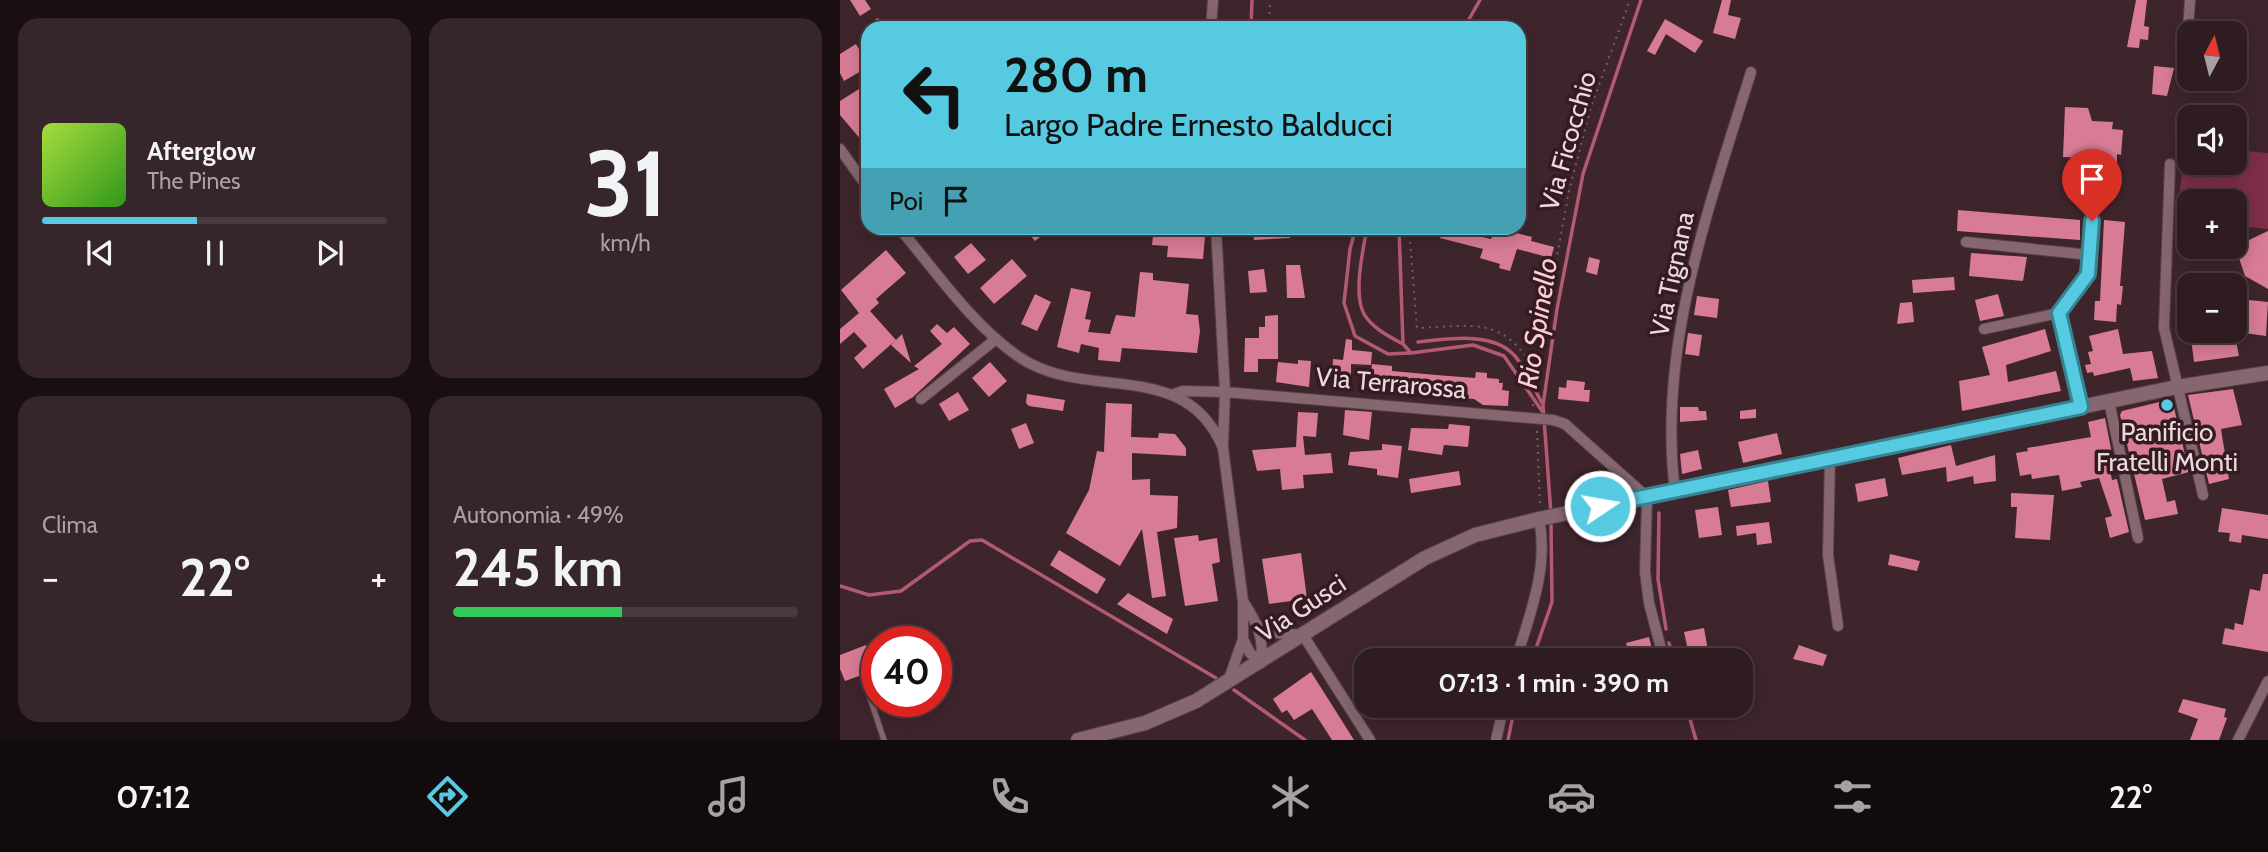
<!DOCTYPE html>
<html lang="it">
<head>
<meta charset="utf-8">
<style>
	:root { --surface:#2e1c21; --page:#36252a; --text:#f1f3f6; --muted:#a7a1a5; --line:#493a3f; --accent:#55cae0 }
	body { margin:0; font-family:Cabin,sans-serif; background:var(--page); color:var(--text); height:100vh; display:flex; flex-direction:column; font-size:26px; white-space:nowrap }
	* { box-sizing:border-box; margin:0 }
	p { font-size:23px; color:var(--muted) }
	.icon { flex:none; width:38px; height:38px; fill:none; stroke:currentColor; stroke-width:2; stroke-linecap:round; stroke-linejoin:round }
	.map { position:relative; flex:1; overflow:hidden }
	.sheet { display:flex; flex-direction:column; gap:18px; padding:18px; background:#190f12; width:840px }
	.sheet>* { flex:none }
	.hud { position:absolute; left:21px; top:21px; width:665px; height:214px; border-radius:21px; box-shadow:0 4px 18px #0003,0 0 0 2px var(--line); background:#55cae0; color:#111; overflow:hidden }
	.needle { width:46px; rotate:7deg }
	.fabs { position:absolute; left:1337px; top:21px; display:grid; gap:14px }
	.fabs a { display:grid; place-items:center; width:70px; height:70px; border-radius:14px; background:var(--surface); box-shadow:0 4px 18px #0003,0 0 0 2px var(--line); font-size:35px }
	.speed { position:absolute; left:21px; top:626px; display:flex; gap:14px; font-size:35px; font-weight:700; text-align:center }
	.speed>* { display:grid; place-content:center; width:91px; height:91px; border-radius:50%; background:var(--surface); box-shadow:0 4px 18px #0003,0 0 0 2px var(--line); line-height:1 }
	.speed .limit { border:10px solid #d22; background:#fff; color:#111 }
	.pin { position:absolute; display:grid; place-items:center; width:60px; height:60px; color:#fff; margin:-72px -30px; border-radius:50% 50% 50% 0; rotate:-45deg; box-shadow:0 0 7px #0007 }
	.pin .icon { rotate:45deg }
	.me { position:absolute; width:77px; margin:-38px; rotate:78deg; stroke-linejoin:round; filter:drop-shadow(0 0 5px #0008) }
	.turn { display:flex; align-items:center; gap:24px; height:147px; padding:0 28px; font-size:32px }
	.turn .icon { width:91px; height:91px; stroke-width:2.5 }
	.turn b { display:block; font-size:49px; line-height:60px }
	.then { display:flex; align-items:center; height:66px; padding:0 28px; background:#0003; gap:14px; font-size:26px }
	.big { font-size:52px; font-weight:800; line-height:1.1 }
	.sheet .card { flex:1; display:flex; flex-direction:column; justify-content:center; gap:10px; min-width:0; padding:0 24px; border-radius:21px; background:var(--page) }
	.sheet .dial { align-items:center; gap:0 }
	.dial b { font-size:91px; line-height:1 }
	.song { display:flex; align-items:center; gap:21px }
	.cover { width:84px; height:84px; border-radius:10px; background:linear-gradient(135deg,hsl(80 70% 55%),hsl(110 70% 35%)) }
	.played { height:7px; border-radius:4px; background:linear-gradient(90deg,var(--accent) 45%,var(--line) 45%) }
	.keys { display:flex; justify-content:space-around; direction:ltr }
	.heat { display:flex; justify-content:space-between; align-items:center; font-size:38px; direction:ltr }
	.charge { height:10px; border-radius:5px; background:linear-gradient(90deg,#34c759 49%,var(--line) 0) }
	.sheet .tiles { flex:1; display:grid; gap:18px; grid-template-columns:repeat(2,1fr) }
	.trip { position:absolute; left:514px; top:648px; width:399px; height:70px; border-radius:21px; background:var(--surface); box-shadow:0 4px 18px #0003,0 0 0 2px var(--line); font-weight:800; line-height:70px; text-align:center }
	.tab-bar { display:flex; height:112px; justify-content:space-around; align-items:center; background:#120b0d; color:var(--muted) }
	.tab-bar .icon { width:49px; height:49px }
	.tab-bar .on { color:var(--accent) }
	.tab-bar b { font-size:32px; color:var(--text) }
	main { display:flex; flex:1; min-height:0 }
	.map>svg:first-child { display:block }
	.green { fill:#7e2e49 }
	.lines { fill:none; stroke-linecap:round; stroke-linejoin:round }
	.stream { stroke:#b25974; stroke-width:3.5 }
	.building { fill:#d87c96 }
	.service-casing { stroke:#584248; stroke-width:7 }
	.minor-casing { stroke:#584248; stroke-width:12 }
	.tertiary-casing { stroke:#584248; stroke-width:16 }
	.path { stroke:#755e64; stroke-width:2; stroke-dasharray:2 5; stroke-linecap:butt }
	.service { stroke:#86676f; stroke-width:5 }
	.minor { stroke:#86676f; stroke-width:10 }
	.tertiary { stroke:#86676f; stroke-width:14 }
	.route-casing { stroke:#378392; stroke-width:18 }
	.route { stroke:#55cae0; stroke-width:12 }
	.poi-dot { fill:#55cae0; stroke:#341b22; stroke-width:2.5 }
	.labels { text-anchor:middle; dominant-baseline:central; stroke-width:7; stroke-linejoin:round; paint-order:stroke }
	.street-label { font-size:26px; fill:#ebd9dd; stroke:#341b22 }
	.poi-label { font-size:26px; fill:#ebd9dd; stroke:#341b22 }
	.water-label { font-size:28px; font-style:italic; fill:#fecbd7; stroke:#341b22 }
</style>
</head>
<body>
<main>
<section class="sheet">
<div class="tiles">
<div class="card">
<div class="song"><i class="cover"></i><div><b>Afterglow</b><p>The Pines</p></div></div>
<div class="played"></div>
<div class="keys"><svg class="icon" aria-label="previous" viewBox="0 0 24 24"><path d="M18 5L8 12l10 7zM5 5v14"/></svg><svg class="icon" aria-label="pause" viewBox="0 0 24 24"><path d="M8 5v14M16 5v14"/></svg><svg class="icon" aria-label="next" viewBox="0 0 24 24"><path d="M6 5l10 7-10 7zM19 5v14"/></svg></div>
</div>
<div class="card dial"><b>31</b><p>km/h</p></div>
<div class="card"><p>Clima</p>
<div class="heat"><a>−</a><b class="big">22°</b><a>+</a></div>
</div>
<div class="card"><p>Autonomia · 49%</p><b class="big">245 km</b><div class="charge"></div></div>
</div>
</section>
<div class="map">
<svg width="1428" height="740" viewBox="0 0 1428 740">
	<rect width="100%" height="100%" fill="#3e252c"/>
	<path class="green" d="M1345 145 1349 146V163H1395V150L1428 153V229L1395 226V201H1349V221L1337 219Z"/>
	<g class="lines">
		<path class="stream" d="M411 28 412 0
			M624 28 640 0
			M511 228 515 231 510 249 504 303 515 336 548 354 570 353
			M527 228C523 250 513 294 524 314 532 328 550 337 563 344
			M559 228 563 344 571 353 633 345 664 356 702 411
			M578 342C607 339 652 331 674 355 686 368 694 389 702 403
			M819 513 818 579 826 629
			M711 514 703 405 717 309 743 174 801 0
			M0 586 29 595 61 591 130 541 142 540 376 678
			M829 643 834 660
			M692 660 712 602 711 522
			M394 690 465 740
			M846 705 856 740
			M668 740 675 705"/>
	</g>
	<path class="building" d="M10 0H25L31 9 20 16Z
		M882 0H891L888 15 901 18 895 39 873 33Z
		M1296 0H1307L1304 26 1309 27 1308 40 1300 39 1299 48 1287 47Z
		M37 18 52 28H30Z
		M825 19 863 41 855 53 826 34 815 55 807 51Z
		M16 44 20 51 28 46V67L4 81 0 73V54Z
		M1314 66 1334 68 1327 96 1312 94Z
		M19 89 28 103V148L0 115V101Z
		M1225 107 1248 108 1252 121 1273 122 1272 129 1283 130 1281 155 1277 154V165L1261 164V154L1244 153V158L1223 157Z
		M1118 210 1240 220V240L1117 231Z
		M1264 220 1285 222 1280 286H1283L1281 305 1277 304 1276 322 1254 320 1255 301H1260Z
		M184 228H211L195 241Z
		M314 228H342L341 235 365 236 363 259 327 257 328 246 312 245Z
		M413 228H449L450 238 414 240Z
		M603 228 651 239 656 228H666L665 230 692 237 691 241 714 247 711 258 677 249 670 271 659 268 660 264 640 258 643 249 600 238Z
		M1428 231V289L1405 276 1399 258 1407 241Z
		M131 243 146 260 128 274 114 257Z
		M46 250 66 273 36 299 39 303 30 311 56 340 62 334 71 363 51 345 56 340 23 369 14 358 27 346 14 332 0 344V329L19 313 1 290Z
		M1131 253 1187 257 1183 281 1129 276Z
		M749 257 760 260 757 275 746 272Z
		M172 259 187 276 154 304 140 288Z
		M446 265H460L465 298H447Z
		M424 269 427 292 410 293 408 271Z
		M300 272 313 273V280L349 284 346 314 358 315 360 331 357 353 282 348 280 362 258 360 259 348 241 344 239 353 217 347 231 288 251 292 245 319 251 320 248 332 270 334 276 315 295 317Z
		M1114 277 1115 290 1073 293 1072 280Z
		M195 294 211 302 197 331 181 324Z
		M1158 294 1164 316 1140 321 1135 300Z
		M857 296 879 299 877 318 854 315Z
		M1409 300 1428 302 1426 336 1397 332 1400 306 1408 307Z
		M1072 302 1074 322 1057 324 1060 303Z
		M438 315V359H418V372H404L405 338H419V327H425V316Z
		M97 324 107 333 114 327 130 344 73 397 55 408 44 389 79 369 74 366 102 344 90 331Z
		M1205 329 1211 351 1166 365 1168 382 1216 371 1221 391 1122 411 1119 381 1150 375 1142 347Z
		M1278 329 1283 354 1312 351 1318 378 1293 381 1290 368 1254 376 1253 372 1247 373 1245 365 1251 364 1248 352 1253 351 1249 336Z
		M1350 331H1394L1399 356 1354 362Z
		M848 333 862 335 859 356 845 354Z
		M506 339 512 340V350L532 352 531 365 511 364V386L492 385 493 359 503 360Z
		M458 360 471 361 469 387 436 382 438 362 458 364Z
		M150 362 167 381 149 397 132 378Z
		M532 364 552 366V371L596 375 635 378 636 372 647 373V378L659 379V383H663L662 390 669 391 668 406 643 405 634 399 529 390Z
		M727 380 745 382 744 390H750L749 402 718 399 719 387 726 388Z
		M1393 389 1402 425 1381 429 1389 479 1369 484 1348 395Z
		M118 392 129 410 109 421 99 404Z
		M187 394 225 400 223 411 189 406 186 403Z
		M1332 399 1349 472 1322 479 1327 502 1335 500 1338 514 1305 520 1280 415 1282 411Z
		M266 403 292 404 291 437 318 438 319 433 335 434 346 448V456L292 453V480L310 479V495L338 496 337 528 317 532 326 596 312 598 302 529 280 566 226 533 249 490 257 451 264 452Z
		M840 407H858L859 411H866L867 420 840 422Z
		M916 409V418L900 419V411Z
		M505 410 532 412 529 440 503 435Z
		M458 412 478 413 476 437 463 436 465 455 491 453 493 473 463 475 464 488 442 490 440 469 417 471 412 450 456 447Z
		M1265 418 1272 454 1267 455 1272 480 1277 479 1289 532 1270 538 1265 518 1272 516 1259 478 1240 482 1242 487 1222 491 1219 475 1192 479 1191 474 1180 476 1176 453 1188 451 1187 448 1251 437 1248 422Z
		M186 423 194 443 179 449 171 429Z
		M609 424 630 426 628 447 604 445 602 455 568 450 571 428 608 429Z
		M937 433 942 454 903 463 898 442Z
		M542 444 562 446 558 478 537 475V469L508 465 510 452 542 450Z
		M1111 445 1116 466 1155 455 1156 481 1134 484 1133 476 1107 482 1106 467 1062 475 1058 458Z
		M858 450 862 469 842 474 840 454Z
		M619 471 621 485 571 493 569 479Z
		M1045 478 1048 496 1018 502 1015 484Z
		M928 481 931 502 891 507 888 490Z
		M1171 493 1214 495 1210 540 1175 538 1177 507H1171Z
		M878 507 882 535 859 538 855 510Z
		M1382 508 1428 515V539L1402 535 1401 543 1389 541 1390 533 1378 532Z
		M929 522 932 543 917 545 916 533 897 536 896 526Z
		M358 535 359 541 377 538 380 562 372 564 378 601 345 606 334 538Z
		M219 550 266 579 257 594 210 565Z
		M461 553 467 599 429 604 422 559Z
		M1050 554 1080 561 1077 571 1048 565Z
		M1423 574H1428V652L1382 644 1385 628 1394 630 1395 623 1403 625 1410 589 1420 591Z
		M288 593 333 619 327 634 277 604Z
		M864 628 869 656 850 660 844 632Z
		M809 637 814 656 791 660 786 643Z
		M26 645 36 670 5 681 0 669V655Z
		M959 645 987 655 983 666 953 659Z
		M471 672 485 694 514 740H492L472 709 454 720 447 710 442 713 433 699Z
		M1343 699 1386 709 1384 717 1387 718 1379 740H1350L1358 719 1338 712Z"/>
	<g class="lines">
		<defs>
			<path id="service" d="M29 695 44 740"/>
			<path id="minor" d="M371 28 373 0
				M1348 30 1350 0
				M0 149 28 188
				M1330 164 1324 328 1363 495
				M59 228C96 271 131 324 179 357 247 403 345 356 383 448L403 601V639L388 682
				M376 228 385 392 383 445
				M1126 242 1250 255
				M1144 329 1219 313
				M334 394 343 391 385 392 713 420 725 424 807 497 805 572 809 603 824 660
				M81 399 156 339
				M1269 401 1298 538
				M1241 407 1219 313 1248 274 1252 221
				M990 459 988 555 998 626
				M835 491C817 347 869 208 911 72
				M403 601C417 623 424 636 421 663
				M420 626 437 633 463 635 530 740
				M403 639 410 653 421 663
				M676 660C690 614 709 567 699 519
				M656 740 664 705
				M1398 740 1428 681"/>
			<path id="tertiary" d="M238 740 305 723 356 701 585 558 635 535 699 519 1337 387 1428 373"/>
		</defs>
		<use href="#service" class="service-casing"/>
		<use href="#minor" class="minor-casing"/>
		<use href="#tertiary" class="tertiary-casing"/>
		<path class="path" d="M429 28 430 0
			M569 228 577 328C635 326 663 315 696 372
			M693 406 705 303 716 261 729 191 751 107 790 0
			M697 431 700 506"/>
		<use href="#service" class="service"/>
		<use href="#minor" class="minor"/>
		<use href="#tertiary" class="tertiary"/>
	</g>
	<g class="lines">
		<defs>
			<path id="route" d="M760 506 1241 407 1219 313 1248 274 1252 221"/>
		</defs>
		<use href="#route" class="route-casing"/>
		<use href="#route" class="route"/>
	</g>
	<circle class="poi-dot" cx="1327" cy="405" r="7"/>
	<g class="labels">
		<g class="street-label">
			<text transform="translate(728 141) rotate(-74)">Via Ficocchio</text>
			<text transform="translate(832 274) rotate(-78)">Via Tignana</text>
			<text transform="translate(551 383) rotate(5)">Via Terrarossa</text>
			<text transform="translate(461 608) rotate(-33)">Via Gusci</text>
		</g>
		<g class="poi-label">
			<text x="1327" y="432">Panificio<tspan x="1327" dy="30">Fratelli Monti</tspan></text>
		</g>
		<g class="water-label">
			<text transform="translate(697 323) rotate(-81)">Rio Spinello</text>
		</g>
	</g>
</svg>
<div class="fabs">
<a><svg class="needle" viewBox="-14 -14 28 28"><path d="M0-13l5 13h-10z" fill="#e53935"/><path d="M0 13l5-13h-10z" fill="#a7a1a5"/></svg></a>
<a><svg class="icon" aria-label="sound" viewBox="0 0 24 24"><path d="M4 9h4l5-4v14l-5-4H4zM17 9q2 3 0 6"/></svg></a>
<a>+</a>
<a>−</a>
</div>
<div class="speed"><div class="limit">40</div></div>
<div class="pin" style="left:1252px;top:221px;background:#d93025"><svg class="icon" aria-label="arrive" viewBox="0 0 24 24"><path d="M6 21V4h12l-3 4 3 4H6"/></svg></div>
<svg class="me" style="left:760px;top:506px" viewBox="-20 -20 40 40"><circle r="17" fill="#55cae0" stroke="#fff" stroke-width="3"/><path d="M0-11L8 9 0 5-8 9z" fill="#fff"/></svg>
<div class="trip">07:13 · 1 min · 390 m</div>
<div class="hud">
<div class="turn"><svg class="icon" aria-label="left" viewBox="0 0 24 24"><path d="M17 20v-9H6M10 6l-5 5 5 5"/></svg><div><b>280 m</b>Largo Padre Ernesto Balducci</div></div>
<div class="then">Poi<svg class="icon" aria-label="arrive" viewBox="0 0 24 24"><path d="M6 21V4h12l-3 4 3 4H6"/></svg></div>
</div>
</div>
</main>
<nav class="tab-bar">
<b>07:12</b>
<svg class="icon on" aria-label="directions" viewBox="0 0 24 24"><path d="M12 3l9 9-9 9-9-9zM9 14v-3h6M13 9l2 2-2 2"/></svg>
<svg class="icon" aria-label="music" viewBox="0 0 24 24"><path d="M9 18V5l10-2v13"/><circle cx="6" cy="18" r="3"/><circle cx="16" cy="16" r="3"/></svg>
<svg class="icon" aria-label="phone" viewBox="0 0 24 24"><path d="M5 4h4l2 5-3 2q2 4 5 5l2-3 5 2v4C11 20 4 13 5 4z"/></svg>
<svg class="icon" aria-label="climate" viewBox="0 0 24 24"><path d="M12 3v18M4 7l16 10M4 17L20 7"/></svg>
<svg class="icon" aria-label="car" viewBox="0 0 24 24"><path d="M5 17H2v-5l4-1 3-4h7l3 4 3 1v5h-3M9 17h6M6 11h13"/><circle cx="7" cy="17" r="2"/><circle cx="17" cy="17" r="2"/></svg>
<svg class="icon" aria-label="filters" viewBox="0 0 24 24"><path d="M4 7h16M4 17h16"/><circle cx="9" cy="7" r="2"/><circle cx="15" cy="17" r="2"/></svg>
<b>22°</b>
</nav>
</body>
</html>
